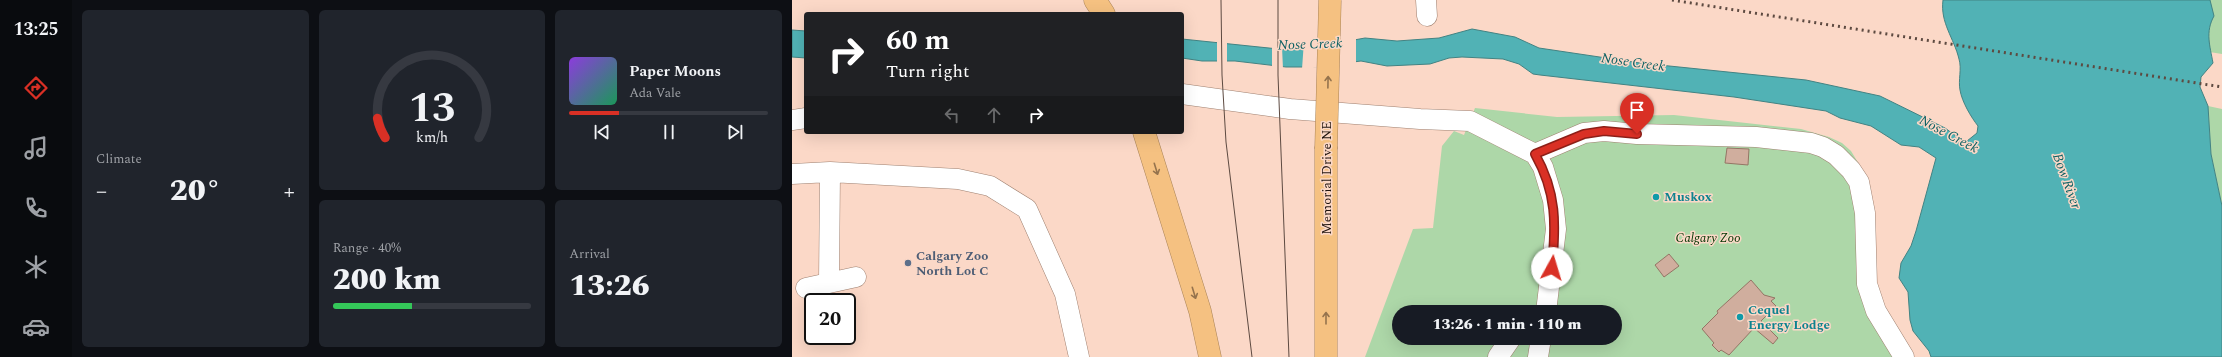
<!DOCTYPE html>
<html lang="en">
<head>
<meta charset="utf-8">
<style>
	:root { --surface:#171b24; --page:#20242c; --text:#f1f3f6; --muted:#9ea1a6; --line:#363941; --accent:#d93025 }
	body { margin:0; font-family:Spectral,serif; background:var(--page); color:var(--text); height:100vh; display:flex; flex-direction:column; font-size:15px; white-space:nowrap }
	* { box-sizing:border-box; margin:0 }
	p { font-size:13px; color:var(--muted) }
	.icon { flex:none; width:22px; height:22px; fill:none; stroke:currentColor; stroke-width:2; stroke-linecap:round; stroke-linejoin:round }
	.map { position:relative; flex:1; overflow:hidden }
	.panel { display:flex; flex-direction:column; gap:10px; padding:10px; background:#0d0f14; width:720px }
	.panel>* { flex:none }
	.guide { position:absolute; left:12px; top:12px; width:380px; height:122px; border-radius:4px; box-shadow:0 4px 16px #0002; background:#202124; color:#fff; overflow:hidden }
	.speed { position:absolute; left:12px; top:293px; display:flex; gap:8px; font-size:20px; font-weight:700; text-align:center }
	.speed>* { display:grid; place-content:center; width:52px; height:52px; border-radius:50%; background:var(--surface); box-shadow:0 4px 16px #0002; line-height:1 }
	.speed .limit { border:2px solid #111; border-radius:6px; background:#fff; color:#111 }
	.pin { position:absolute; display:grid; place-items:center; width:34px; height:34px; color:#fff; margin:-41px -17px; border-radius:50% 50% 50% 0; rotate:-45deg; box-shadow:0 0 4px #0007 }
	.pin .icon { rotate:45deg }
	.me { position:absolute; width:44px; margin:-22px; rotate:6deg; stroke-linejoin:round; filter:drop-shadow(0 0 3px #0008) }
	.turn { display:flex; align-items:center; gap:14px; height:84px; padding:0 16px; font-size:18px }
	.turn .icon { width:52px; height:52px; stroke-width:2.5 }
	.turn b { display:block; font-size:28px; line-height:34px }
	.lanes { display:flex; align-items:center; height:38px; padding:0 16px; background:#0003; justify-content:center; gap:20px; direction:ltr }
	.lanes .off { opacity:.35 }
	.big { font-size:30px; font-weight:800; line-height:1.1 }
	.panel .card { flex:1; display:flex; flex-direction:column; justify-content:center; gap:6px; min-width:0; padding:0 14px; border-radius:6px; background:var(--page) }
	.panel .dial { align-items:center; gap:0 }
	.dial svg { height:104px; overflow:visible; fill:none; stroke:var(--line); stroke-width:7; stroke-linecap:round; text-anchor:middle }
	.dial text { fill:var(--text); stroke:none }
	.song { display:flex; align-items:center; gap:12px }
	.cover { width:48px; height:48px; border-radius:6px; background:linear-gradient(135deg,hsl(270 70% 55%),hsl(150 70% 35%)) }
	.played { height:4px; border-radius:2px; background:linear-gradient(90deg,var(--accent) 25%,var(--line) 25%) }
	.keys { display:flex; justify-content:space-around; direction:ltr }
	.heat { display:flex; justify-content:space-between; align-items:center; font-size:22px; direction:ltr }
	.charge { height:6px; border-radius:3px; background:linear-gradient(90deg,#34c759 40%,var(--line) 0) }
	.panel .tiles { flex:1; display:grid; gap:10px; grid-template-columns:repeat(3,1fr) }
	.card:first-child { grid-row:span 2 }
	.trip { position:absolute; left:600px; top:305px; width:230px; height:40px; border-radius:20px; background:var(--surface); box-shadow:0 4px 16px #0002; font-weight:800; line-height:40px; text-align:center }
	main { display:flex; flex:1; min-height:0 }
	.tab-bar { display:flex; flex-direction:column; width:72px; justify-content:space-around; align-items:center; background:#090b0e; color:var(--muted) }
	.tab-bar .icon { width:28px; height:28px }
	.tab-bar .current { color:var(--accent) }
	.tab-bar b { font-size:18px; color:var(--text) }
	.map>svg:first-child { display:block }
	.green { fill:#add7a8; fill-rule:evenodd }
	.water { fill:#51b2b5; stroke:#428383 }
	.pier { fill:#fbd8c7 }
	.building { fill:#d0ae9e; stroke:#947565 }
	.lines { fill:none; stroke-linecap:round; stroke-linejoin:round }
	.minor-casing { stroke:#9f8070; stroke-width:21 }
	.highway-casing { stroke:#aa8459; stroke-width:23 }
	.minor { stroke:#fff; stroke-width:20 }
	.highway { stroke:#f5c181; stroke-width:22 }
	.tram { stroke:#5d4a41; stroke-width:1 }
	.rail { stroke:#5d4a41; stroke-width:3; stroke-dasharray:2 4; stroke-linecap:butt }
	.highway-bridge-casing { stroke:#aa8459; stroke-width:23; stroke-linecap:butt }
	.highway-bridge { stroke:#f5c181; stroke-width:22 }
	.oneway { stroke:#95734d }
	.route-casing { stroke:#8d1f18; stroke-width:10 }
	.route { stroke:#d93025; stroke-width:7 }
	.culture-dot { fill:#0f9aa8; stroke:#fbd8c7; stroke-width:1.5 }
	.service-dot { fill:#5c6f8a; stroke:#fbd8c7; stroke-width:1.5 }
	.labels { text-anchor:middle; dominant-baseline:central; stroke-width:3; stroke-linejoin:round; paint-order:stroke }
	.street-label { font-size:13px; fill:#20140e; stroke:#fbd8c7 }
	.culture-label { font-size:13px; font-weight:bold; fill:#0d838f; stroke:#fbd8c7; text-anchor:start }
	.park-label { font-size:13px; font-style:italic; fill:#003400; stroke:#fbd8c7 }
	.service-label { font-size:13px; font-weight:bold; fill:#4e5e75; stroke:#fbd8c7; text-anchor:start }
	.water-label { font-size:14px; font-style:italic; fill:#0c6063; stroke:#fbd8c7 }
</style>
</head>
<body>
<main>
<nav class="tab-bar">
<b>13:25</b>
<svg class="icon current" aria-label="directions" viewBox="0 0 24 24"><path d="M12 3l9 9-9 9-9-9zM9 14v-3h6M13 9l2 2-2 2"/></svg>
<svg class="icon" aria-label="music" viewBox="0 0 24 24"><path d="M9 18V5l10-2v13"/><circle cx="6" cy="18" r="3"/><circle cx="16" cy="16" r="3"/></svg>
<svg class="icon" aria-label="phone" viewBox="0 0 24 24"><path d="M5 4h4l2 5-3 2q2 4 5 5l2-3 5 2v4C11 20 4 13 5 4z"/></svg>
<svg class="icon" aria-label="climate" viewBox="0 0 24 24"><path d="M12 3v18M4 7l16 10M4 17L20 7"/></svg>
<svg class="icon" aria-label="car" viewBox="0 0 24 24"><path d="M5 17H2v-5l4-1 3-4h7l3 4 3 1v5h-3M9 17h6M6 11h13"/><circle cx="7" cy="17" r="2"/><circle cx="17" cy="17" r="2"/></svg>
</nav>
<section class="panel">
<div class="tiles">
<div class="card"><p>Climate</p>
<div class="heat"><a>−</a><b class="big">20°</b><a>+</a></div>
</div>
<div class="card dial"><svg viewBox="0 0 100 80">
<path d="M14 69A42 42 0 1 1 86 69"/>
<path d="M14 69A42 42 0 0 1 8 54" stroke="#d93025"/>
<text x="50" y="56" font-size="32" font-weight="700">13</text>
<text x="50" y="72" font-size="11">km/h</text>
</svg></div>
<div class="card">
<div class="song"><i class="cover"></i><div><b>Paper Moons</b><p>Ada Vale</p></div></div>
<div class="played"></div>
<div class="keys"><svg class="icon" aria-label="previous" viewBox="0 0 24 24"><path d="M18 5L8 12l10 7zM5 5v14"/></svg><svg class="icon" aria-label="pause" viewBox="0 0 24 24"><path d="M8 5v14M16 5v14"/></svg><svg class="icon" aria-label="next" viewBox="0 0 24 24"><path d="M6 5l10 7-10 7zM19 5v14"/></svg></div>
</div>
<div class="card"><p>Range · 40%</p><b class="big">200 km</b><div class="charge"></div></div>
<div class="card"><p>Arrival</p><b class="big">13:26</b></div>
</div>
</section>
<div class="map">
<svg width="1430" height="357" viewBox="0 0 1430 357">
	<rect width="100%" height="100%" fill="#fbd8c7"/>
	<path class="green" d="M1415 0H1430V54L1405 50Z
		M1416 106 1430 109V206L1419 154Z
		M683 108 765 117 882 115 1009 129 1037 137 1050 143 1059 151 1073 174 1085 298 1118 357H573L621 229 641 228 650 146 662 131 672 135ZM607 312H823V338H607Z"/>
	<path class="water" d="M1151 0H1418L1422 16C1413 32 1418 46 1421 63L1409 77 1408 87 1416 106 1419 154 1430 206V357H1139L1137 351 1121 331 1118 320 1116 292 1107 278 1109 263 1119 246 1124 231 1144 158 1127 147 1109 145 1079 126 1048 118 1034 111 942 97 748 75 741 74 727 64 711 59 670 57 657 58 638 64 595 66 569 61 522 67H494L443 61H410L390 58V39L496 50 520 40H562L573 38 605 41 647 38 680 29 723 37 747 48 848 63 1014 80 1088 96 1153 128 1168 139 1175 141 1185 133 1186 126C1179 117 1170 102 1168 90 1166 80 1170 69 1167 59 1162 38 1148 23 1151 0Z
		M0 30 14 31V58L0 57Z"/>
	<path class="pier" d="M532 36 564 38V64L510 69 512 41Z
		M425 41 435 42V63H425Z
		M480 45 490 47 491 69 480 68Z"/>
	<path class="building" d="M935 148 957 149 956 165 933 163Z
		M877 254 887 266 872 277 863 265Z
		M959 280 972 295 983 298 979 301 984 306 969 321 986 338 981 344 962 328 937 355 929 350 927 352 920 345 922 343 910 329 926 313 925 311Z"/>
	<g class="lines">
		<defs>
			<path id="minor" d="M634 0 635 16
				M390 94 498 109 628 119 678 121 743 154 751 167 761 200 764 229 754 312
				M0 120 14 118
				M743 154 792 133 812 131 845 134 964 137 1019 143 1031 147 1044 155 1059 170 1067 182 1073 213 1075 284 1084 311 1112 357
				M0 174 38 172 166 179 198 186 235 209 273 294 287 357
				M37 283 38 172
				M14 288 64 277
				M706 357 719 338
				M746 357 749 338"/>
			<path id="highway" d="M303 0 312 14
				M352 132 408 311 418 357
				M534 357V149"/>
		</defs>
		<use href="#minor" class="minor-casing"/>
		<use href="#highway" class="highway-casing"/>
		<use href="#minor" class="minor"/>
		<use href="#highway" class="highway"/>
		<path class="tram" d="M429 0 430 75 434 142 460 357
			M486 0V75L497 357"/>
		<path class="rail" d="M880 0 1430 87"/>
		<defs>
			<path id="highway-bridge" d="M534 149 538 0"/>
		</defs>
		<use href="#highway-bridge" class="highway-bridge-casing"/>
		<use href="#highway-bridge" class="highway-bridge"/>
	</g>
	<defs><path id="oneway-shaft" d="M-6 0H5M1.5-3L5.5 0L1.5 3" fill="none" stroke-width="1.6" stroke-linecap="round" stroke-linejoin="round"/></defs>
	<g class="oneway">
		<use href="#oneway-shaft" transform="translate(536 82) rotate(-89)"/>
		<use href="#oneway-shaft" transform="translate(364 169) rotate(73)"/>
		<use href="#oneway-shaft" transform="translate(402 293) rotate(73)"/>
		<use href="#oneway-shaft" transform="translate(534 318) rotate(-90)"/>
	</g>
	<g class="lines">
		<defs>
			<path id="route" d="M760 268C764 224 765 193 743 154L792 134 812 131 845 134"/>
		</defs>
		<use href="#route" class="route-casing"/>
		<use href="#route" class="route"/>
	</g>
	<g class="culture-dot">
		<circle cx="864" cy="197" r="4"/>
		<circle cx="948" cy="317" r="4"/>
	</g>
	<circle class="service-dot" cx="116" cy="263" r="4"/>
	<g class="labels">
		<g class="street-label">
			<text transform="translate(535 178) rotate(-90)">Memorial Drive NE</text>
		</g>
		<g class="culture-label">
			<text x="872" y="197">Muskox</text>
			<text x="956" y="310">Cequel<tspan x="956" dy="15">Energy Lodge</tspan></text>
		</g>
		<g class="park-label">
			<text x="916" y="238">Calgary Zoo</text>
		</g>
		<g class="service-label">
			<text x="124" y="256">Calgary Zoo<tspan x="124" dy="15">North Lot C</tspan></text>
		</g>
		<g class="water-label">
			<text transform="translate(518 44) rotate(-2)">Nose Creek</text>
			<text transform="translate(841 62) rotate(8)">Nose Creek</text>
			<text transform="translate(1157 134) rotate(28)">Nose Creek</text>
			<text transform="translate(1275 181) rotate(70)">Bow River</text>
		</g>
	</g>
</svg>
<div class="speed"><div class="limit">20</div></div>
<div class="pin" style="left:845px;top:134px;background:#d93025"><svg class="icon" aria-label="arrive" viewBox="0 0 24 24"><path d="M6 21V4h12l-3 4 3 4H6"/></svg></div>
<svg class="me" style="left:760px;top:268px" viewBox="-20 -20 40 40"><circle r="19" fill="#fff"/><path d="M0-13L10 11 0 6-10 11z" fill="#d93025"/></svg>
<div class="trip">13:26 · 1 min · 110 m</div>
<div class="guide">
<div class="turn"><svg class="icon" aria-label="right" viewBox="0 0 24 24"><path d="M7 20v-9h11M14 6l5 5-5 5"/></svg><div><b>60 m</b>Turn right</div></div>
<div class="lanes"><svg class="icon off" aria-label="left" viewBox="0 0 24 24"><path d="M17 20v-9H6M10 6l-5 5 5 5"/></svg><svg class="icon off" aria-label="ahead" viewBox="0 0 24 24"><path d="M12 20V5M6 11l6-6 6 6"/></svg><svg class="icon" aria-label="right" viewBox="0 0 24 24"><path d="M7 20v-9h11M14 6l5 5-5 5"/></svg></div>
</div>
</div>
</main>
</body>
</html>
